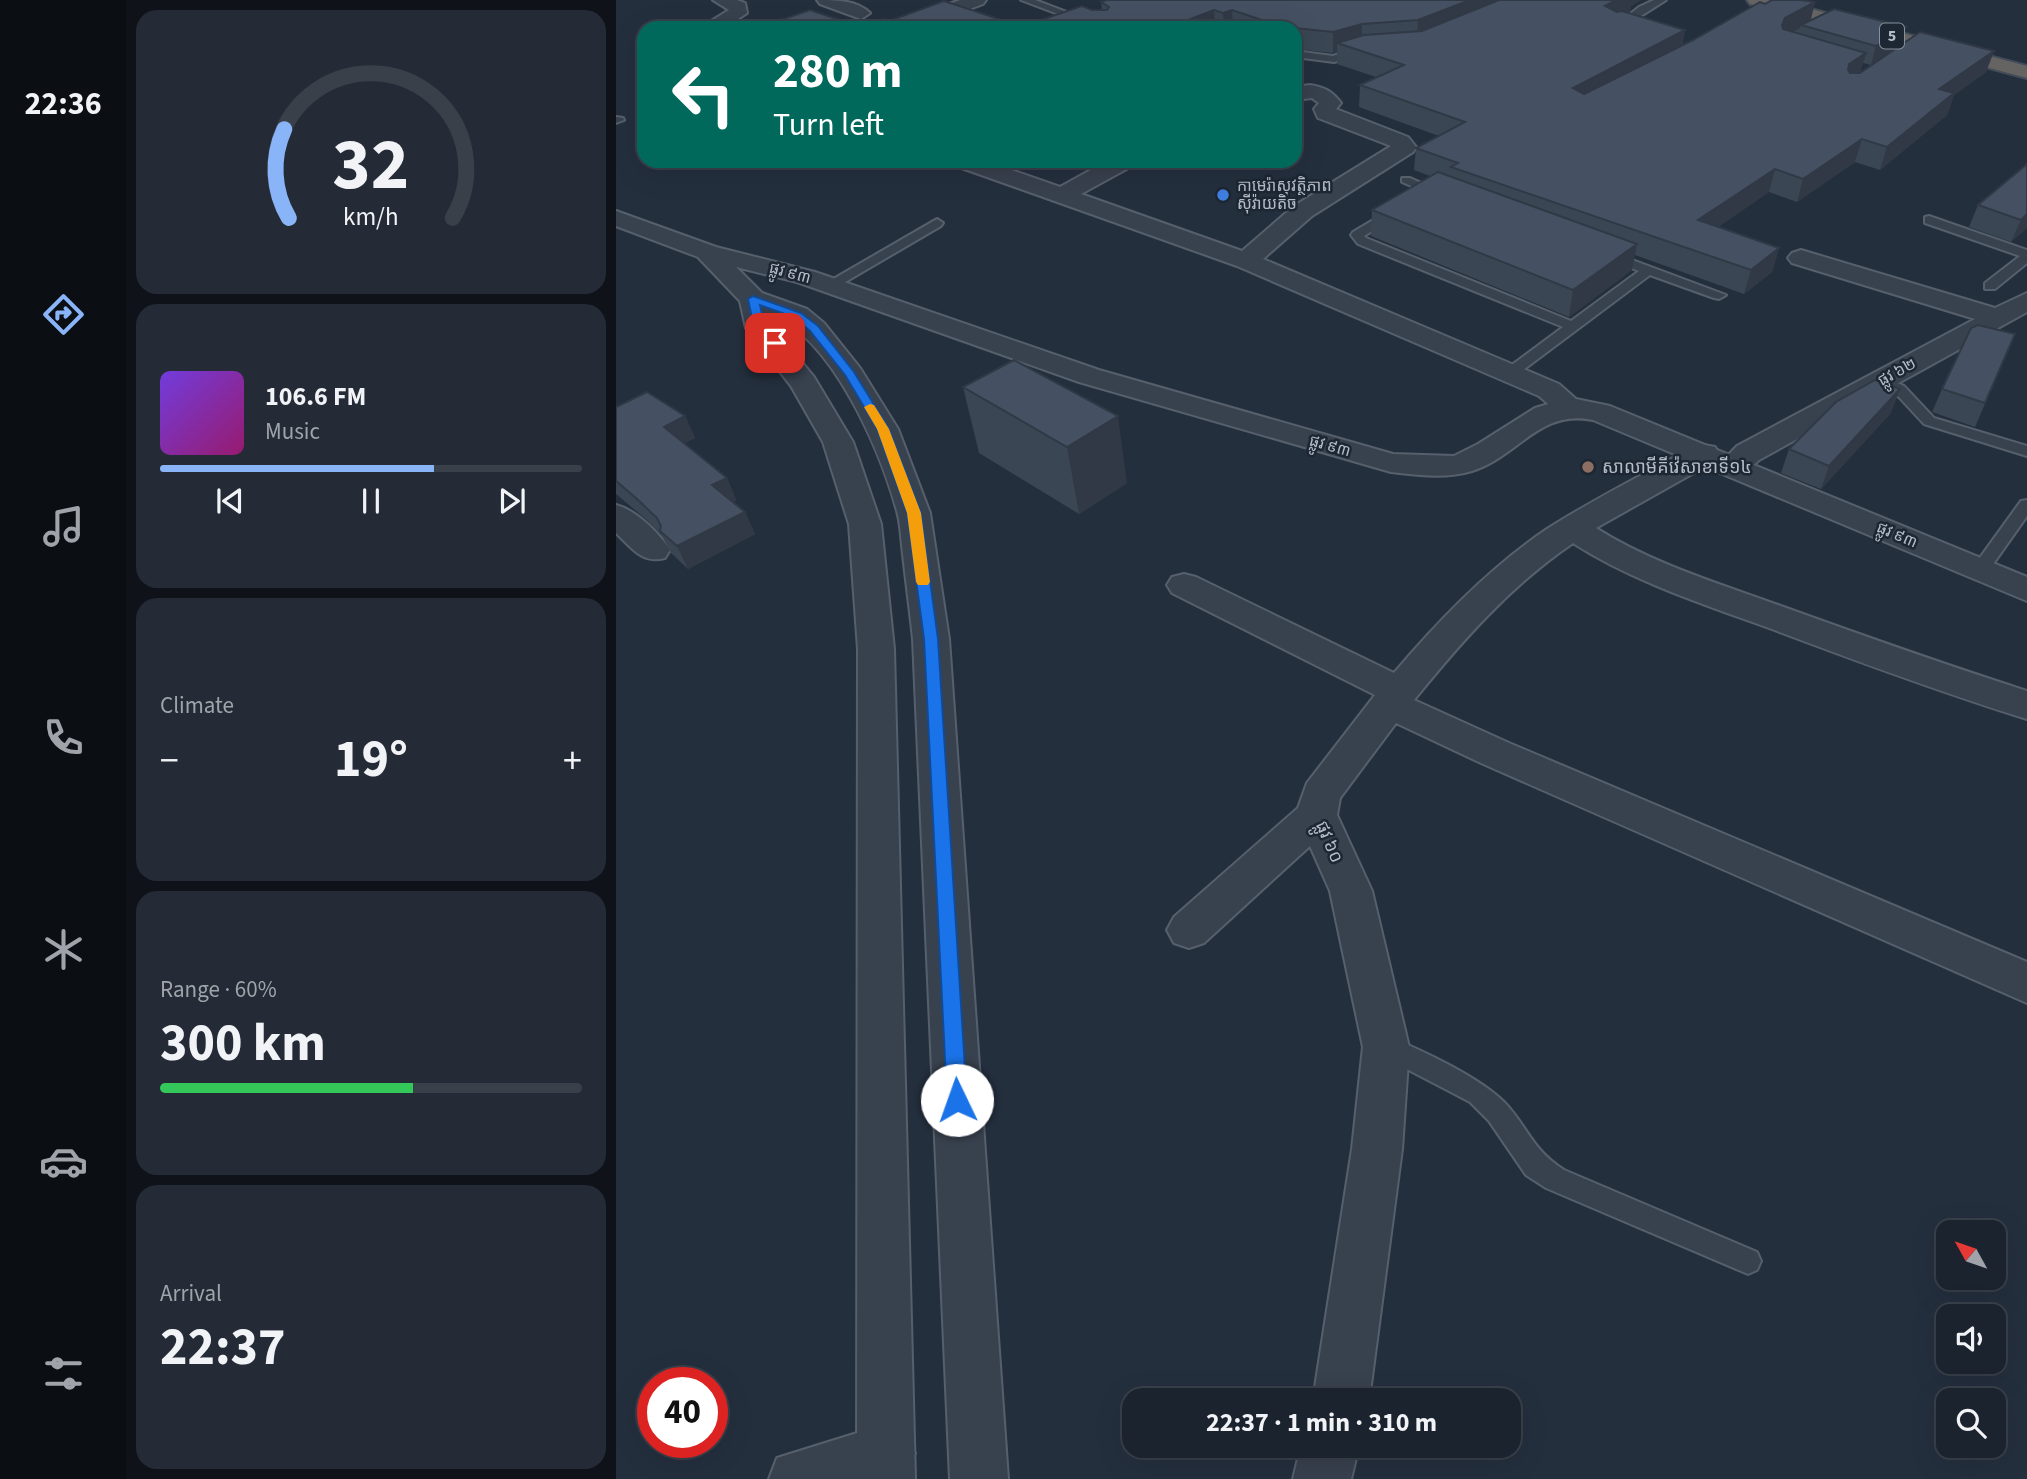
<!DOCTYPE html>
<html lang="en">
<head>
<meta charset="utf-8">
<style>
	:root { --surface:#1b232e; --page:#242b36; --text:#f1f3f6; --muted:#a0a4aa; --line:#39404a; --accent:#8ab4f8 }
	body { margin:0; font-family:"Source Sans 3","Noto Sans Khmer",sans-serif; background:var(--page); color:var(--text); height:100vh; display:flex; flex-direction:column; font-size:26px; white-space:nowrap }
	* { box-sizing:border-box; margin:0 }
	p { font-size:23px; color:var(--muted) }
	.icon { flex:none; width:38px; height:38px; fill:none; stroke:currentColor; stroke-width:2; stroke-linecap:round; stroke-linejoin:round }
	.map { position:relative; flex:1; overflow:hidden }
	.details { display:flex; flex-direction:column; gap:10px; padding:10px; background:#0f1319; width:490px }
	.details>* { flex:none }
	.banner { position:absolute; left:21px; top:21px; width:665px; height:147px; border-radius:21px; box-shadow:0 7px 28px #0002,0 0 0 2px var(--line); background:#00695c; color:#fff; overflow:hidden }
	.needle { width:46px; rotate:310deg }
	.buttons { position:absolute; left:1320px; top:1220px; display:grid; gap:14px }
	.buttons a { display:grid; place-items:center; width:70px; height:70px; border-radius:14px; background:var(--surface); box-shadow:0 7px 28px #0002,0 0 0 2px var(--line); font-size:35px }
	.speed { position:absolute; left:21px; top:1367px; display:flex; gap:14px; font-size:35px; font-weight:700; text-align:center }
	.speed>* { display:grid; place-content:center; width:91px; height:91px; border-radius:50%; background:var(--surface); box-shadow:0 7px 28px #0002,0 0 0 2px var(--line); line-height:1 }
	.speed .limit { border:10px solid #d22; background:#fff; color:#111 }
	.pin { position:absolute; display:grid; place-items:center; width:60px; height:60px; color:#fff; margin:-30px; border-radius:14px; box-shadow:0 4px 10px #0006 }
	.me { position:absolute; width:77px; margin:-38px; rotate:357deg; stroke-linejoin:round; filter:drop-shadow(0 0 5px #0008) }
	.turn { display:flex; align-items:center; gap:24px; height:147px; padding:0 21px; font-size:32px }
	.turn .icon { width:91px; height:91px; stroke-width:2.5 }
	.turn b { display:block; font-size:49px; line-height:60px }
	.big { font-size:52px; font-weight:700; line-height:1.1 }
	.details .tile { flex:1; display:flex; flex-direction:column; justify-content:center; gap:10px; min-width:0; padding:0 24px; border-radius:21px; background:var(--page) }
	.details .dial { align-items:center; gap:0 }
	.dial svg { height:182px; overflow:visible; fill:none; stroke:var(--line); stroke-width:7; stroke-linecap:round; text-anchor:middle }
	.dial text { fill:var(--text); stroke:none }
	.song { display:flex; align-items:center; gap:21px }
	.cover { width:84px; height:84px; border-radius:10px; background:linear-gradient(135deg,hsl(260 70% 55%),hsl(320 70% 35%)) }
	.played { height:7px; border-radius:4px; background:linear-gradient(90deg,var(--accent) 65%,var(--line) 65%) }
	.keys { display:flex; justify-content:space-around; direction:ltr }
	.heat { display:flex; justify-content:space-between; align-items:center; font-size:38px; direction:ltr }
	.charge { height:10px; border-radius:5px; background:linear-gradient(90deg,#34c759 60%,var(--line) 0) }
	.trip { position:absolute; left:506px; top:1388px; width:399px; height:70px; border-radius:21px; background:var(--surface); box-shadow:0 7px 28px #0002,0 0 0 2px var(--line); font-weight:700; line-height:70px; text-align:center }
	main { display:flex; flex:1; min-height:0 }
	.tab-bar { display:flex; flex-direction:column; width:126px; justify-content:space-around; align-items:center; background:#0b0e12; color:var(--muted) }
	.tab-bar .icon { width:49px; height:49px }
	.tab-bar .active { color:var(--accent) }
	.tab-bar b { font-size:32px; color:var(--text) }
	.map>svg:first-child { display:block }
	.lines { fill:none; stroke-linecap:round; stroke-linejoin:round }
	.service-casing { stroke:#565f6c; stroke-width:4 }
	.minor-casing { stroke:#565f6c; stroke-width:4 }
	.tertiary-casing { stroke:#565f6c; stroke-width:4 }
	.trunk-casing { stroke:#434c59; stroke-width:4 }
	.service { fill:#38414e; fill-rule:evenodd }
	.minor { fill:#38414e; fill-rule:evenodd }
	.tertiary { fill:#38414e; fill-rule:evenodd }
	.trunk { fill:#656462; fill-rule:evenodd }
	.wall { fill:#3b4654; fill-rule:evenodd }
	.shaded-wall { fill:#303945 }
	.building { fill:#455162; stroke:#303945; stroke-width:2 }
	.route { fill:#1a73e8; stroke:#114b97; stroke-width:2 }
	.slow { fill:#f59e0b }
	.shop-dot { fill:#3f7fe0; stroke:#1d2633; stroke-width:2.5 }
	.education-dot { fill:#8d6e63; stroke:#1d2633; stroke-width:2.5 }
	.labels { text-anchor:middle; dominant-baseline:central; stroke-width:5; stroke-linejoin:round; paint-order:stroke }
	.shield { fill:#1d2633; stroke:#878f9c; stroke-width:2 }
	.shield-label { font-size:16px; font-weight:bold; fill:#b4bcc9 }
	.far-poi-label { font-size:16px; fill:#b4bcc9; stroke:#1d2633; text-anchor:start }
	.far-street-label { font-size:16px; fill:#b4bcc9; stroke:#1d2633 }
	.poi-label { font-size:18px; fill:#b4bcc9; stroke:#1d2633; text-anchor:start }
	.street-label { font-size:18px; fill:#b4bcc9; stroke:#1d2633 }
</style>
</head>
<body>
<main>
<nav class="tab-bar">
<b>22:36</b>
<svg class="icon active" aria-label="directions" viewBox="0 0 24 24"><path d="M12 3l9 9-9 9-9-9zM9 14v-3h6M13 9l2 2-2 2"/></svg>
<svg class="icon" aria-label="music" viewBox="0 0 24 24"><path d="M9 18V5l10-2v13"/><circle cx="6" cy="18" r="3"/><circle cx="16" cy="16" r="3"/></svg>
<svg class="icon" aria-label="phone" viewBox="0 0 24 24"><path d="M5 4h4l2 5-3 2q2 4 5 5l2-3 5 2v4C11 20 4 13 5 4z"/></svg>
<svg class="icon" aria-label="climate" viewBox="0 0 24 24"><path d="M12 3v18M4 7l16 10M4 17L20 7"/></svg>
<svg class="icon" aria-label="car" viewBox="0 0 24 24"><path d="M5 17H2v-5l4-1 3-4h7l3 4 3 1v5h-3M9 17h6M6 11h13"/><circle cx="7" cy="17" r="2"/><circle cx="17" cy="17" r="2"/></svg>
<svg class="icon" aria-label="filters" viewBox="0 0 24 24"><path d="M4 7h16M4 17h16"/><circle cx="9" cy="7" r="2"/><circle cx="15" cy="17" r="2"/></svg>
</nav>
<section class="details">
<div class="tile dial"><svg viewBox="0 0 100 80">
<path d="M14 69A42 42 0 1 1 86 69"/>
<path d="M14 69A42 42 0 0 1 12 30" stroke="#8ab4f8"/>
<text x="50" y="56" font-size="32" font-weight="700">32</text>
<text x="50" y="72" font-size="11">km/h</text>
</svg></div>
<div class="tile">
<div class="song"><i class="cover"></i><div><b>106.6 FM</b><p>Music</p></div></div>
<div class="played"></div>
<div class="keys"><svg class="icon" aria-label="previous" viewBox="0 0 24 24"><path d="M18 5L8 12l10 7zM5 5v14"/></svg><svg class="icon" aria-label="pause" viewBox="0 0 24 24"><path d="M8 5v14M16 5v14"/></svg><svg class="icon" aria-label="next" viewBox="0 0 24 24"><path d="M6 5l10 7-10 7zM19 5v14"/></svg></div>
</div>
<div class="tile"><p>Climate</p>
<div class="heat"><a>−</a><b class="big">19°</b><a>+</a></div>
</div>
<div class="tile"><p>Range · 60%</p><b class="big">300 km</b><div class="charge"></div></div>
<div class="tile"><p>Arrival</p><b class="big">22:37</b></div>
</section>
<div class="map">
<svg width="1411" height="1479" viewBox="0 0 1411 1479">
	<rect width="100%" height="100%" fill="#242f3e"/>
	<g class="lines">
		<defs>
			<path id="service" d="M405 0H419L493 28H479Z
				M1038 0H1050C1042 5 1004 30 999 30V26L1023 7Z
				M745 47 748 48V52L718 62 679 57V51L717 56Z
				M0 117 7 118 8 120 0 123Z
				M786 178H794L828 193 818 196 786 182Z
				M776 209 782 213 780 216 748 236 750 238 955 321 1023 271 988 258V252L992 251 1110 295 1103 299 1098 298 1034 275 899 376H889V370L947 327 742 244 735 235 737 232Z
				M1313 216 1411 250V263L1379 289H1369V283L1404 256 1309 223V217Z
				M321 219 327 223 325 226 219 288 214 289 207 285Z
				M1266 376 1288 386 1318 418 1411 446V456L1308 424 1283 397 1261 383 1259 380 1261 377Z
				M1411 500V516L1370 574H1358L1356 570 1358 566 1405 501Z
				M770 1036C804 1049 863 1077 888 1102 912 1127 915 1149 948 1170L1141 1252 1145 1261 1141 1270 1132 1274 930 1188 910 1175 873 1121 854 1102 762 1054 758 1047 762 1040Z"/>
			<path id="minor" d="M97 0H121L129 3 131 13 108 28H84L113 10Z
				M201 0C219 0 241 0 254 13L245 19 204 4Z
				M344 0H370L367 4 304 28H276L279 24Z
				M694 85C708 87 716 91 725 103L720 109 792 137 800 147 797 152 696 216 647 259 943 384 969 407 964 413C946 418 937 408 923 396L621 266 340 166 337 161H370L444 187 491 161H519L516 166 465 194 626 251 678 206 775 146 702 118 698 109 703 103 696 98 679 100V87Z
				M1185 250 1379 308 1411 293V312L1143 460C1131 471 1124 477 1107 473L1102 466 1121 446 1359 319 1176 263 1172 258 1176 253Z
				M1088 445 1099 447 1103 454 1099 461 980 528C1035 563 1101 583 1162 605 1245 635 1327 664 1411 691V719C1324 692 1238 660 1153 628 1087 604 1016 581 957 543 895 585 845 642 798 700L893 743 1411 962V1003L865 763 780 723 724 798 721 815 756 891 793 1047 786 1149 753 1400H697L736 1149 747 1047 714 891 694 846 588 943 573 948 558 943 551 930 558 917 682 808 691 783 759 695 556 593 551 585 556 577 568 574 580 577 778 673C823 620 873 568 931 529 978 499 1028 474 1077 447Z
				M0 505C20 510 43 533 54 550L49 558C26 564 16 548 0 533Z
				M270 1424 290 1433 299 1453 290 1473 277 1479H153L161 1458Z
				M685 1446H743L735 1479H677Z"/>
			<path id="tertiary" d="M0 211 100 247 199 272 483 370 777 454 838 456 862 444 919 408 943 401 960 399 994 406 1411 577V601L977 420C923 409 903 456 856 471 829 479 802 475 775 472L463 382 181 282 120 267 146 293 191 309 208 323 244 368 282 429 314 513 333 639 392 1479H334L297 639C294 611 290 582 287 554 285 540 285 525 281 511 264 450 217 338 154 314L157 327 198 377 237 442 265 524 278 649 299 1479H241L242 649 233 524 207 442 175 386 130 328 124 301 82 257 0 226Z"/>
			<path id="trunk" d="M1131 0H1161L1411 66V78L1134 4Z"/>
		</defs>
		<use href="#service" class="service-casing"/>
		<use href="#minor" class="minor-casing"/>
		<use href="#tertiary" class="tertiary-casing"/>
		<use href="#trunk" class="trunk-casing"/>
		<use href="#service" class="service"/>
		<use href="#minor" class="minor"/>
		<use href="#tertiary" class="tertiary"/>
		<use href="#trunk" class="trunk"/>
	</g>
	<path class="wall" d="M491 0H1025L1015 6 1014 10 1012 13 1069 30 1066 46 1149 4 1199 2 1194 20 1290 27 1284 45 1378 51 1370 72 1338 95 1331 115 1264 170 1239 162 1181 202 1153 192 1102 227 1163 248 1156 272 1128 294 1019 255 1016 270 953 317 755 236 756 210 814 176 798 170 800 148 823 136 743 107 744 85 760 77 721 64V52L717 53 679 49V28H141L245 27 273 21 410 25 476 10H486L485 2ZM1247 63 1255 65 1244 72Z
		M1411 164V228L1395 242 1353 227 1362 205Z
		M1399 334 1359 427 1316 412 1326 389Z
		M398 360 511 483 463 514 363 453 347 387Z
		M0 407 69 416 79 438 68 443 111 478 120 500 117 502 129 512 139 534 72 569 55 553 45 534 32 521 0 494Z
		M1275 413 1205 489 1165 473 1173 449Z"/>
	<path class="shaded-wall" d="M854 0H904L801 40 802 20Z
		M1000 0H1025L1015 6 1014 10 1010 14 986 26 989 6Z
		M1199 2 1194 23 1185 25 1184 28 1164 39 1166 25 1169 18Z
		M598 10 599 28H551Z
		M616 10 617 28H608L607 13Z
		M746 24V44L721 43V52L717 53V32Z
		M1290 27 1284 47 1255 65 1260 46Z
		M1069 30 1065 51 953 110 957 88Z
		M1378 51 1370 72 1338 95 1331 115 1264 170 1271 147 1323 89Z
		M1250 53 1244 74 1227 86 1233 64Z
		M1246 139 1239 162 1181 202 1187 179Z
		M1159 169 1153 192 1077 244 1082 220Z
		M1411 214V228L1395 242 1405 220Z
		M1021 244 1016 270 953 317 957 290Z
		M1163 248 1156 272 1128 294 1135 270Z
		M1284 389 1275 413 1205 489 1213 466Z
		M69 416 79 438 58 449 48 427Z
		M502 416 511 483 463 514 451 447Z
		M111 478 120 500 106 507 96 485Z
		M129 512 139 534 72 569 61 546Z"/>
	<path class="building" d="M491 0H854L802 20 746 24 717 32 679 28H670L616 10 607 13 598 10 551 28H141L194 10 245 27 267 19 273 21 328 1 398 24 410 25 466 6 476 10H491L493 7 485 2Z
		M883 0H1000L989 6 1001 12 1006 11 1069 30 957 88 968 94 1077 40 1144 2 1149 4 1156 0H1185L1199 2 1169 18 1166 25 1167 29 1250 53 1233 64 1232 70 1234 73H1244L1304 32 1378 51 1323 89 1338 93 1271 147 1246 139 1187 179 1159 169 1082 220 1163 248 1135 270 835 167 842 163 800 148 849 122 744 85 788 65 721 43 748 35 806 31Z
		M1218 9 1290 27 1260 46 1185 25Z
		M1411 164V214L1405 220 1362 205Z
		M822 172 1021 244 957 290 756 210Z
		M1362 325 1399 334 1369 403 1326 389 1355 328Z
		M398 360 502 416 451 447 347 387Z
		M1259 380 1284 389 1213 466 1173 449 1220 402Z
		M31 392 69 416 48 427 111 478 96 485 129 512 61 546 44 531 45 526 41 518 21 499 0 481V407Z"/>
	<path class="route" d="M137 296 185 313 202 326 238 372 273 429 305 513 322 639 351 1100 348 1106 341 1109 334 1106 331 1100 308 639 291 513 261 429 229 375 194 331 177 317 144 305 149 327 164 343 155 345 138 328 132 299Z"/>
	<path class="slow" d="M254 404 258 405 273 429 305 513 314 582 312 585H302L300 582 291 513 261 429 248 407Z"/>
	<circle class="shop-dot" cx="607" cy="195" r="7"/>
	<circle class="education-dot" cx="972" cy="467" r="7"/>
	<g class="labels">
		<rect class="shield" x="1264" y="23.5" width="24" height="25" rx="5"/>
		<g class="shield-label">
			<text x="1276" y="36">5</text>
		</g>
		<g class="far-poi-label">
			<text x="621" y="186">កាមេរ៉ាសុវត្ថិភាព<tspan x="621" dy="18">ស៊ីវ៉ាយតិច</tspan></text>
		</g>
		<g class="far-street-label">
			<text transform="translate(174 273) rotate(15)">ផ្លូវ ៩៣</text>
			<text transform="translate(1281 372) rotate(-29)">ផ្លូវ ៦២</text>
			<text transform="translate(714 446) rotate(16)">ផ្លូវ ៩៣</text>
			<text transform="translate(1281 535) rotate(23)">ផ្លូវ ៩៣</text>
		</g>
		<g class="poi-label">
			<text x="986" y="467">សាលាមីគីវ៉េសាខាទី១៤</text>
		</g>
		<g class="street-label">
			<text transform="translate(713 842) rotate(67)">ផ្លូវ ៦០</text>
		</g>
	</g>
</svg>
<div class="buttons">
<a><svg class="needle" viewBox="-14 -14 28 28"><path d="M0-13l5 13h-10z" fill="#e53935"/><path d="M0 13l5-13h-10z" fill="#a0a4aa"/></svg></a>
<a><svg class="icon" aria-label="sound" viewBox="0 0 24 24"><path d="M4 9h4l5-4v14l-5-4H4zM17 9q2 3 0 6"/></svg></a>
<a><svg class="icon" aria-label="search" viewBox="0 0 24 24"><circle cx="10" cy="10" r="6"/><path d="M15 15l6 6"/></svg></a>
</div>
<div class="speed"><div class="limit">40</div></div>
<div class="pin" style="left:159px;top:343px;background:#d93025"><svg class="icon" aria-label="arrive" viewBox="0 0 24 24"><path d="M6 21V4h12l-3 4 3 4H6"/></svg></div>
<svg class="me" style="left:341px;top:1100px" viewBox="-20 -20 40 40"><circle r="19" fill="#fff"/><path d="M0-13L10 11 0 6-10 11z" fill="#1a73e8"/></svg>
<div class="trip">22:37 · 1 min · 310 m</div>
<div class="banner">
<div class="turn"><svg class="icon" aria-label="left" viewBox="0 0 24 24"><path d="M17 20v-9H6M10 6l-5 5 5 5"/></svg><div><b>280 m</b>Turn left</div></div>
</div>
</div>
</main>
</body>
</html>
